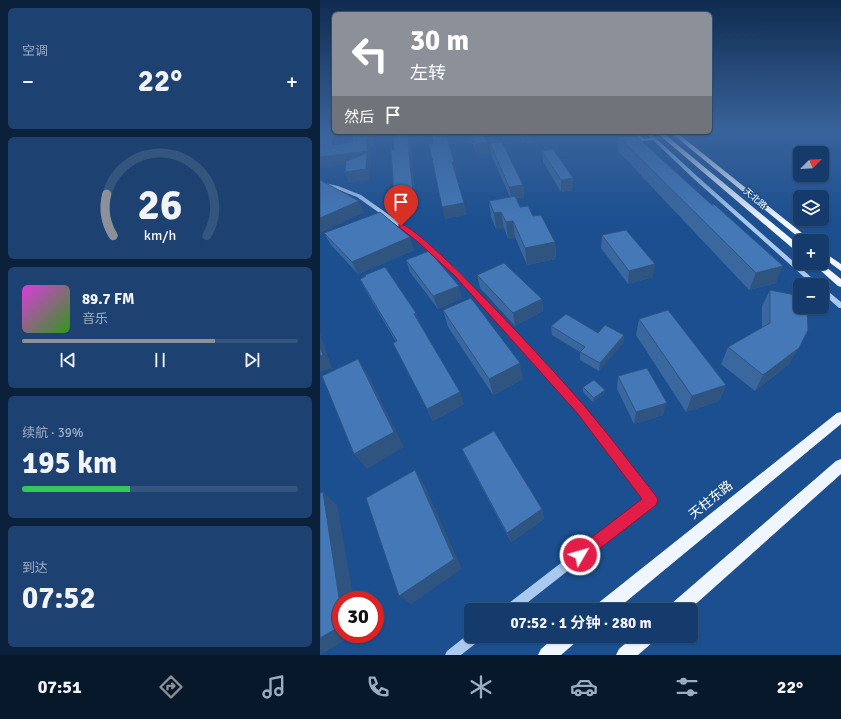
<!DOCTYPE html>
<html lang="zh">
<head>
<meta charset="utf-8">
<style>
	:root { --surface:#143b6b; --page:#1d4271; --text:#f1f3f6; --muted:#9dadc1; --line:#33557e; --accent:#8c9099 }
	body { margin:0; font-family:Signika,"Noto Sans SC",sans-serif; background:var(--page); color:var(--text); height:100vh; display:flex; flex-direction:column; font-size:15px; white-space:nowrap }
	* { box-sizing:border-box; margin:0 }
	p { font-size:13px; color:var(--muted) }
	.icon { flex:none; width:22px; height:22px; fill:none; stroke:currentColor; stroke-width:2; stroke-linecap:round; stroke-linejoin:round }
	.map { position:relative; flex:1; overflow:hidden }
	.sheet { display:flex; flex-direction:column; gap:8px; padding:8px; background:#0b203b; width:320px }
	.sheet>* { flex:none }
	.top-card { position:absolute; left:12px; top:12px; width:380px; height:122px; border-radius:6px; box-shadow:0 1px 3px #0004,0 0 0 1px var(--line); background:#8c9099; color:#fff; overflow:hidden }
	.needle { width:26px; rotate:66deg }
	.buttons { position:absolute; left:473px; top:146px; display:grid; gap:8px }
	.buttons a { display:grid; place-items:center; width:36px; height:36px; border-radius:6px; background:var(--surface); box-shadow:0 1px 3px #0004,0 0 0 1px var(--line); font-size:20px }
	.speed { position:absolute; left:12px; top:591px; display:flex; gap:8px; font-size:20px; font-weight:700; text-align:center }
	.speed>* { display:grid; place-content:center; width:52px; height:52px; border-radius:50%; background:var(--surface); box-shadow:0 1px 3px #0004,0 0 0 1px var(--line); line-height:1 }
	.speed .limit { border:6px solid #d22; background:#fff; color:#111 }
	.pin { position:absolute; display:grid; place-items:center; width:34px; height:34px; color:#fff; margin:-41px -17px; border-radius:50% 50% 50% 0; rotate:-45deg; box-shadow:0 0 4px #0007 }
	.pin .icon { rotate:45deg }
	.me { position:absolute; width:44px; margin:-22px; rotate:52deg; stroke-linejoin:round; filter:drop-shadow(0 0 3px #0008) }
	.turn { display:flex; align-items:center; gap:14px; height:84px; padding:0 12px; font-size:18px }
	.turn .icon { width:52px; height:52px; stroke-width:2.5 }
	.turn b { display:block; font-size:28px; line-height:34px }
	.then { display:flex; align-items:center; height:38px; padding:0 12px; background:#0003; gap:8px; font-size:15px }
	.big { font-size:30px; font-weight:700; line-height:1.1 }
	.sheet .tile { flex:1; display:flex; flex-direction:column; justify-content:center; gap:6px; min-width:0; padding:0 14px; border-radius:6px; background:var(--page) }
	.sheet .dial { align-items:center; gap:0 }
	.dial svg { height:104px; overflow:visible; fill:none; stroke:var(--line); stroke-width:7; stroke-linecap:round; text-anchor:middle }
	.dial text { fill:var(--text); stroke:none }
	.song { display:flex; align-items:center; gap:12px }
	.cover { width:48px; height:48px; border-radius:6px; background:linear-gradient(135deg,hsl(300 70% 55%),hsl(110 70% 35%)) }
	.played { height:4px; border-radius:2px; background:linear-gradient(90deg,var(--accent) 70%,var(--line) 70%) }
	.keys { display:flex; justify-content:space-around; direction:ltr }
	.heat { display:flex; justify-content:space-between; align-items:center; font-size:22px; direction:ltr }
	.charge { height:6px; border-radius:3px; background:linear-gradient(90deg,#34c759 39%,var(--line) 0) }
	.trip { position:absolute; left:144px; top:603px; width:234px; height:40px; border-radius:6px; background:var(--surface); box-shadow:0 1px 3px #0004,0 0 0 1px var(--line); font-weight:700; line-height:40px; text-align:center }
	.menu { display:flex; height:64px; justify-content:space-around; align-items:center; background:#08182b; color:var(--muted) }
	.menu .icon { width:28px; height:28px }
	.menu .current { color:var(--accent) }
	.menu b { font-size:18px; color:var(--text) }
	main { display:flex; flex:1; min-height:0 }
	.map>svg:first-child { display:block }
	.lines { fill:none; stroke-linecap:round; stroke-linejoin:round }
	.minor { fill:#a9c9ee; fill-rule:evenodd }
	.major { fill:#f0f6ff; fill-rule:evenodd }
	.wall { fill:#3a679d }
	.shaded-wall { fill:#305480 }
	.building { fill:#4478b7; stroke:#305480 }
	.route { fill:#e11d48; stroke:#92132f }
	.labels { text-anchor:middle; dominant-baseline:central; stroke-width:3; stroke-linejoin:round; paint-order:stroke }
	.far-street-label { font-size:9px; fill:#fff; stroke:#1b4f8f }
	.near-street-label { font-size:13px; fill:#fff; stroke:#1b4f8f }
</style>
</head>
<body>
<main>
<section class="sheet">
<div class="tile"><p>空调</p>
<div class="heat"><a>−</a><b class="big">22°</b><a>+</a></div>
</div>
<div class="tile dial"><svg viewBox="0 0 100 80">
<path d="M14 69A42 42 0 1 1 86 69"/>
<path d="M14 69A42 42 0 0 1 9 37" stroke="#8c9099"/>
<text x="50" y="56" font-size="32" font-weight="700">26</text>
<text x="50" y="72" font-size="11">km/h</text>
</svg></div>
<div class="tile">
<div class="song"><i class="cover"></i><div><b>89.7 FM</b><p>音乐</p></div></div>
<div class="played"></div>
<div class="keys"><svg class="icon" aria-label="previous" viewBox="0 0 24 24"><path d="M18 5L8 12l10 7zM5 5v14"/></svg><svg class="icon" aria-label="pause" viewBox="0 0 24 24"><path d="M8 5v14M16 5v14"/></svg><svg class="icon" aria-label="next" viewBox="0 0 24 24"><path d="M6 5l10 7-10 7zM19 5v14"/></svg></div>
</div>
<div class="tile"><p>续航 · 39%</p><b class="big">195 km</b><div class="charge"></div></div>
<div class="tile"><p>到达</p><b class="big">07:52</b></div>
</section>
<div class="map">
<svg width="521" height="655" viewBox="0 0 521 655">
	<rect width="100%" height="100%" fill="#1b4f8f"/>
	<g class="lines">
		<path class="minor" d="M311 132H315L324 139 331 138 325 132H329L378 177 500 285H493L374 179 333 140 322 141Z
			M0 182 18 186 41 195 103 239 140 273 265 408 334 497 336 500 334 503 198 610H183L185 606 324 499 259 414 136 275 99 241 37 197 14 188 0 184Z
			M502 287 504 288 521 302V308H519L502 293Z
			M151 632V636H162L160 640 141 655H125L127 651Z"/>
		<path class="major" d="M336 132H342L480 246V252H477Z
			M350 132H356L492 241H483Z
			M502 251 521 264V271L502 257Z
			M492 263H501L521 279V287L518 286Z
			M521 412V424L296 610H275L277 604 517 413Z
			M521 459V474L369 610H349L351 604 516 461Z
			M236 636H259L256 642 241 655H218L221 649Z
			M314 636H336L333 642 318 655H296L299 649Z"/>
	</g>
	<path class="wall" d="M148 132H163L169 153 157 154Z
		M198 132H213L214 140 203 141Z
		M299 137 456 283 429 290 298 151Z
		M170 143 203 185 204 197 196 198 200 207 213 216 235 242 236 259 207 265 195 237 188 239 184 228 176 229 171 217 169 201 190 197 171 154Z
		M222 151 253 178V190L241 192 223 162Z
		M4 233 94 250 38 274 11 245Z
		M282 235 333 277 308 284 281 248Z
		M86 260 142 298 118 309 90 272Z
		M45 275 96 313 101 326 144 404 113 421 73 343 76 342 46 291 40 279 46 277Z
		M157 275 222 299 223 311 195 326 160 288Z
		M450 290 469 364 435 391 401 364 408 347 442 328V306Z
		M123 310 203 379 173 395 128 327Z
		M319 319 406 385 399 401 366 412 316 335Z
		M231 326 278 333 304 335 303 343 279 371 260 360V352L232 335Z
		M298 376 343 415 314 424 297 389Z
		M263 387 284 394 273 402 263 392Z
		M142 449 222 509 224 519 191 542 147 460Z"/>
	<path class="shaded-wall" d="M14 132H20L16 155 47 137 51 132H55V147H51V162H50L51 164 50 180 29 183 25 172 46 162 0 169V157L12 145Z
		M88 132H89L92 153H91L96 202 77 205 74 195Z
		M202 132H213L214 140 203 141Z
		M167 142 169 153 157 154 155 144Z
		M132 162H134L137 173H134Z
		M253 178V190L241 192V180Z
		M203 185 204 197 191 199 189 187Z
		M39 201 44 213 0 233V218Z
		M144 203 147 215 125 219 122 207Z
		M181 212 184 228 176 229 174 213Z
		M193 221 195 237 188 239 186 222Z
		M90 237 94 250 38 274 32 262Z
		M235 242 236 259 207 265 205 248Z
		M335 264 333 277 308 284 309 271Z
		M463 266 456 283 429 290 436 273Z
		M139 286 142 298 118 309 113 296Z
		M222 299 223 311 195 326 193 313Z
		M96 313 101 326 99 327 94 314Z
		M0 333 12 368 0 372Z
		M304 335 303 343 279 371 280 363Z
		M479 348 469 364 435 391 443 375Z
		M38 359 48 375 84 447 47 469 34 454Z
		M200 363 203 379 173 395 169 379Z
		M406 385 399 401 366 412 372 396Z
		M285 390 284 394 273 402 274 398Z
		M140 392 144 404 113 421 107 409Z
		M347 403 343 415 314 424 316 412Z
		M95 470 104 484 142 569 91 604 79 596Z
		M3 492 17 505 34 600H21V611Z
		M222 509 224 519 191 542 187 533Z
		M21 626V634H35L0 655V638Z"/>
	<path class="building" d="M0 130H14L12 145 32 142 33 132H51V136L47 137V151L0 157Z
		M73 132H88L89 144H88L93 192 74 195 71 150H74Z
		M111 132H125L134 162H132L144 203 122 207 109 144 113 143Z
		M150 132H163L167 142 155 144Z
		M315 135 392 205 394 204 463 266 436 273 299 137Z
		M182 142 203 185 189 187 170 143Z
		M233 149 253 178 241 180 222 151Z
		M47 153 46 169 25 172 26 161Z
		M0 180 39 201 0 218Z
		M195 196 200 207 208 206 213 216 221 215 235 242 205 248 193 221 186 222 181 212 174 213 169 201Z
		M60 212 90 237 32 262 4 233Z
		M306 230 335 264 309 271 282 235Z
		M109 251 139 286 113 296 86 260Z
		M184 263 222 299 193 313 157 275Z
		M65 267 96 313 94 314 140 392 107 409 73 343 77 341 40 279 46 276 45 275Z
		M450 290 480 296V307H487L488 330 479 348 443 375 408 347 450 323Z
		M151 298 200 363 169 379 123 310Z
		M348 310 406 385 372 396 319 319Z
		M246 314 278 333 285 325 304 335 280 363 260 352 265 347 231 326Z
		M0 347 3 355 0 356Z
		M38 359 74 432 34 454 2 376Z
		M327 368 347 403 316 412 298 376Z
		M274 380 285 390 274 398 263 387Z
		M174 431 222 509 187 533 142 449Z
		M95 470 134 559 79 596 46 498Z
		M3 492 21 611V626L0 638V493Z"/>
	<linearGradient id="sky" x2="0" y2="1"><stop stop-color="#0f2b4f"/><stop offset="0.59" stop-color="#39639b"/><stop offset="1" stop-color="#39639b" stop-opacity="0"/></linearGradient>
	<rect width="521" height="222" fill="url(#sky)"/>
	<path class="route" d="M79 224C98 221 246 384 266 408 290 436 312 466 336 496L338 500 336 505 265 560 260 562 255 560 253 555 255 550 322 499 258 414 135 276 98 242 79 227Z"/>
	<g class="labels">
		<g class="far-street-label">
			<text transform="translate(435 199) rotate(40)">天北路</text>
		</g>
		<g class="near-street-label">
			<text transform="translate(391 500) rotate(-39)">天柱东路</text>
		</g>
	</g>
</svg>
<div class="buttons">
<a><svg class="needle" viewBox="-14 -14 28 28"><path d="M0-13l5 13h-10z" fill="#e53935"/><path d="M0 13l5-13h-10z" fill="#9dadc1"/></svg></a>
<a><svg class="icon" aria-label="layers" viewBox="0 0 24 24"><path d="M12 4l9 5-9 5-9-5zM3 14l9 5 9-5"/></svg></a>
<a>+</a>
<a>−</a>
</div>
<div class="speed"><div class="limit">30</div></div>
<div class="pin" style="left:81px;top:226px;background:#d93025"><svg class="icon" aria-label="arrive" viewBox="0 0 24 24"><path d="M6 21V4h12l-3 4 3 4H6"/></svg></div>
<svg class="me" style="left:260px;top:555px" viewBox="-20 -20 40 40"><circle r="17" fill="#e11d48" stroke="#fff" stroke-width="3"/><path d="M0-11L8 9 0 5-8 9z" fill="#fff"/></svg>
<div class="trip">07:52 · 1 分钟 · 280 m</div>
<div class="top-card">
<div class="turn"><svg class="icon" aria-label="left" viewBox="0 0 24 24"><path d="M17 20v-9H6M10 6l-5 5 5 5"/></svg><div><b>30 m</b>左转</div></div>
<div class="then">然后<svg class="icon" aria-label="arrive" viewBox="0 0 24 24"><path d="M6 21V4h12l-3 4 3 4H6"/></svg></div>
</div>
</div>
</main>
<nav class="menu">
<b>07:51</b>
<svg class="icon current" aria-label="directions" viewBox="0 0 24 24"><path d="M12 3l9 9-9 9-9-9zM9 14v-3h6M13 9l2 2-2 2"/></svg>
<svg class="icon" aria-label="music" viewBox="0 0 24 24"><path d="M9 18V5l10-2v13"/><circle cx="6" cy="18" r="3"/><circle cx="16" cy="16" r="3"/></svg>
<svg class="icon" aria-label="phone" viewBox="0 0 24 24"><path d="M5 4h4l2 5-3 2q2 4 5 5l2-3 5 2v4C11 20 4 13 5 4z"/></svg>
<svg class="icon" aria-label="climate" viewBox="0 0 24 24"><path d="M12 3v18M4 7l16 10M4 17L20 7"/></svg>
<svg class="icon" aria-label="car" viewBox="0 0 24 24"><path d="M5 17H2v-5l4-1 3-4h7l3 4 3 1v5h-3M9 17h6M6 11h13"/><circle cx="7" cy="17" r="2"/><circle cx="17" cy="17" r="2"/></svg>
<svg class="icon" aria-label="filters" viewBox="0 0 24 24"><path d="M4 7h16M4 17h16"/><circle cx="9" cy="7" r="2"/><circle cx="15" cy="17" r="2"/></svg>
<b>22°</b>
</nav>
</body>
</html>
